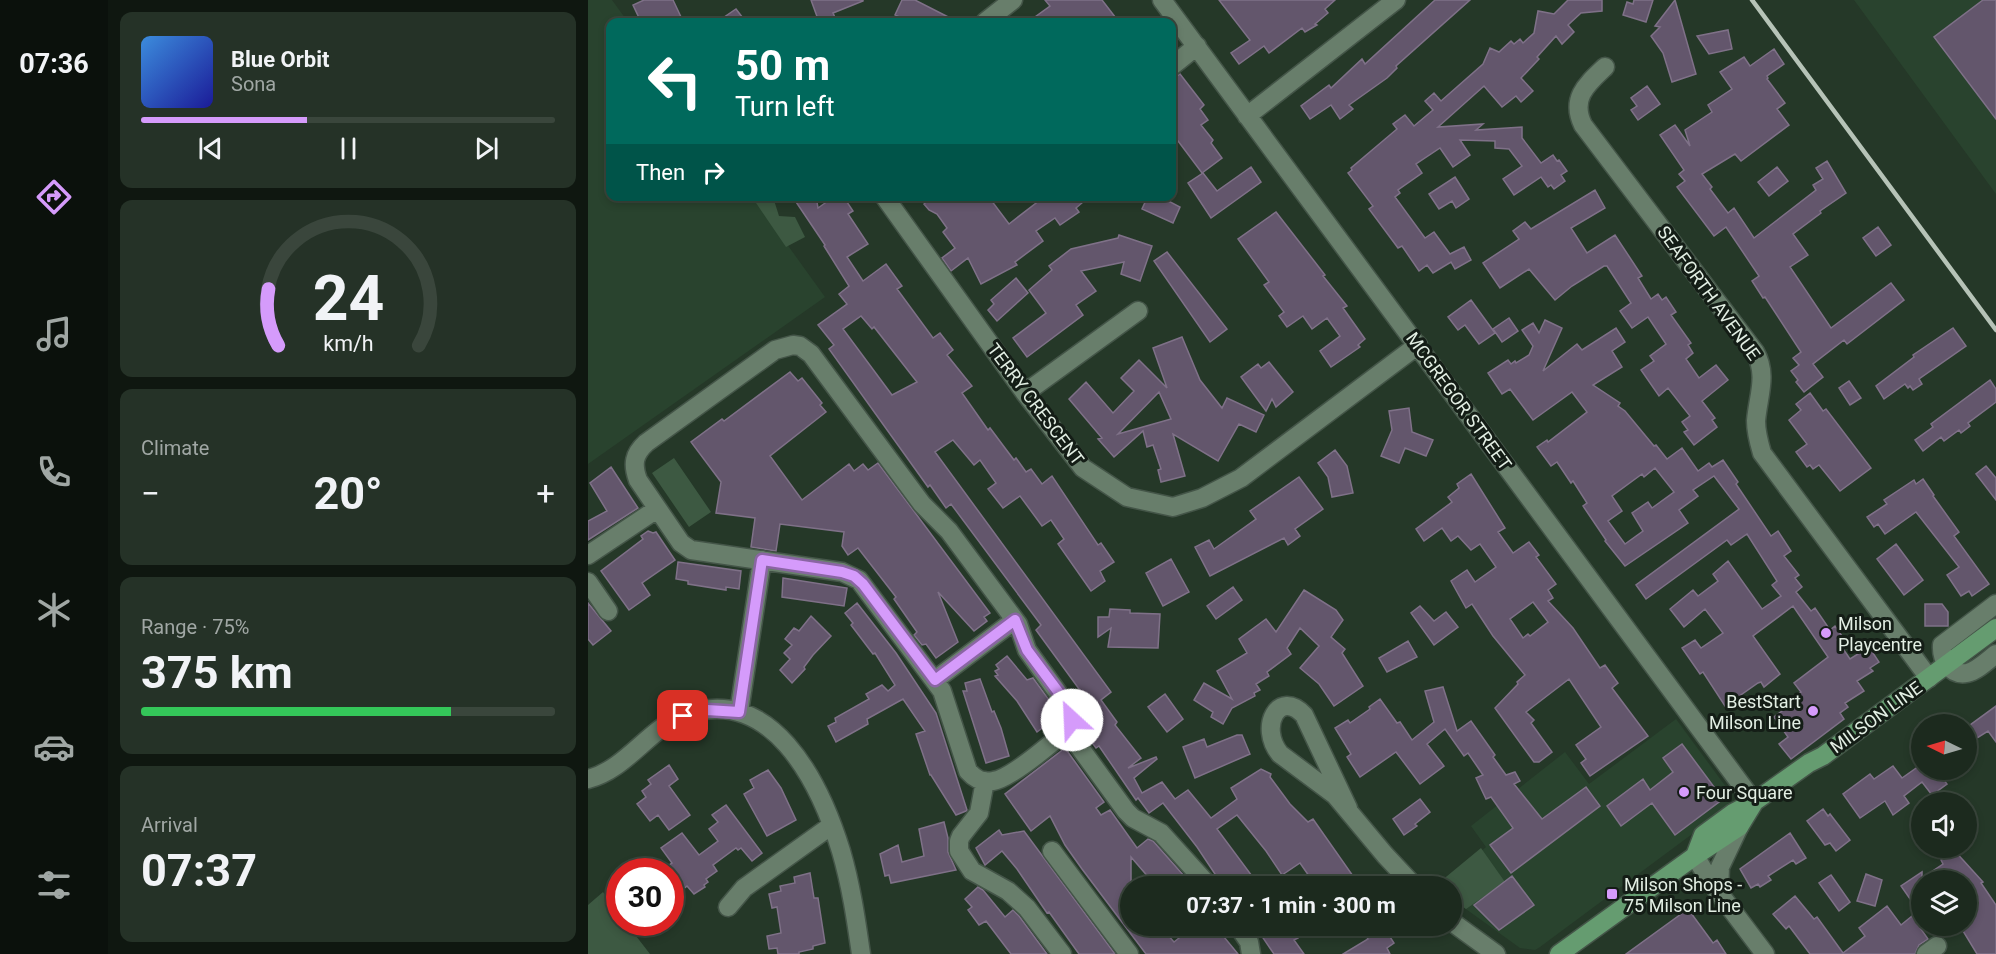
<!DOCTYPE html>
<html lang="en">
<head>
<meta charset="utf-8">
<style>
	:root { --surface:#1c2a1e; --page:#253227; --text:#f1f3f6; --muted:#a0a7a4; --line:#3a463c; --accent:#d59bfb }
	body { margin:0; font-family:Roboto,sans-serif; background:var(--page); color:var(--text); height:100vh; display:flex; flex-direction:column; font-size:22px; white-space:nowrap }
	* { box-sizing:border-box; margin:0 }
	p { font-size:20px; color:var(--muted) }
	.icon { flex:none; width:33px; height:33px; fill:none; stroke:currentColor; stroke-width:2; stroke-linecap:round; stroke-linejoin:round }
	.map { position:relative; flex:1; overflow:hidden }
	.sheet { display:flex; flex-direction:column; gap:12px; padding:12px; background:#0f1710; width:480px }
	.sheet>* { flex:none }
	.guide { position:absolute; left:18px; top:18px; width:570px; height:183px; border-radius:12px; box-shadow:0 3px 9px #0003,0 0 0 2px var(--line); background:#00695c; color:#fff; overflow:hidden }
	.needle { width:39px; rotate:275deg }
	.fabs { position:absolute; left:1323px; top:714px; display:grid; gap:12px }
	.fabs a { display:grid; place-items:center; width:66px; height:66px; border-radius:50%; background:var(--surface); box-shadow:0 3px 9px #0003,0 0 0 2px var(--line); font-size:30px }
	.speed { position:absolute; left:18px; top:858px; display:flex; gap:12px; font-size:30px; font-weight:700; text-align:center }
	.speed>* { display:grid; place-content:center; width:78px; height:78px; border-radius:50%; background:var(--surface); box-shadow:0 3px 9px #0003,0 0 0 2px var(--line); line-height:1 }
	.speed .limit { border:9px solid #d22; background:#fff; color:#111 }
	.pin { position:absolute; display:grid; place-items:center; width:51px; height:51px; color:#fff; margin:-26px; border-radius:12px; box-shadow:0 3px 9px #0006 }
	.me { position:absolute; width:66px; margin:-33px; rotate:335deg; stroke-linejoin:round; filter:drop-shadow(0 0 4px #0008) }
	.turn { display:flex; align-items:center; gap:21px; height:126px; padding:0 30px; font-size:27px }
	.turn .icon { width:78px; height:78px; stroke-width:2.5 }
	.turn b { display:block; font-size:42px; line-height:51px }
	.then { display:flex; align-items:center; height:57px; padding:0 30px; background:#0003; gap:12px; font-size:22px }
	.big { font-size:45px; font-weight:700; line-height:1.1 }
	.sheet .widget { flex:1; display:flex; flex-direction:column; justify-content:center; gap:9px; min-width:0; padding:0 21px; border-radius:12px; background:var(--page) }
	.sheet .dial { align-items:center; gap:0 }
	.dial svg { height:156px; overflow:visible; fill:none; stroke:var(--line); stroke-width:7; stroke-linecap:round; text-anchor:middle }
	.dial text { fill:var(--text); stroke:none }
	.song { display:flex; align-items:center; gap:18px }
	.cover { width:72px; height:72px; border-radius:9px; background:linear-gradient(135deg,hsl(210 70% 55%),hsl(240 70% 35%)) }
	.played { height:6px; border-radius:3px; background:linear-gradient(90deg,var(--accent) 40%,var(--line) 40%) }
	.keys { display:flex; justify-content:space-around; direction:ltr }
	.heat { display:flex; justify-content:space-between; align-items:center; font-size:33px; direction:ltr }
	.charge { height:9px; border-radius:4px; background:linear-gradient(90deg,#34c759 75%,var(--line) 0) }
	.trip { position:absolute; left:532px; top:876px; width:342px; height:60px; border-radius:30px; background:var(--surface); box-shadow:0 3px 9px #0003,0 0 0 2px var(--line); font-weight:700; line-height:60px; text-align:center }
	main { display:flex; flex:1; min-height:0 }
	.dock { display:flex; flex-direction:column; width:108px; justify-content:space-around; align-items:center; background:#0b110c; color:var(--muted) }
	.dock .icon { width:42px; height:42px }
	.dock .selected { color:var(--accent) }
	.dock b { font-size:27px; color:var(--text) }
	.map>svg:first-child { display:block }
	.built { fill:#29432e }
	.green { fill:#3d5942 }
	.building { fill:#63566c; stroke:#7f7188; stroke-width:1.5; fill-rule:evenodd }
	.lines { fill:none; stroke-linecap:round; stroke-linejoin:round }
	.minor-casing { stroke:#445548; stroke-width:21 }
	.major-casing { stroke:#445548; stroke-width:21 }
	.minor { stroke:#687e6b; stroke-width:18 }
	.major { stroke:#659c70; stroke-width:18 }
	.rail { stroke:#b6c3b7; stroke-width:4.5 }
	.route-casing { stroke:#8a65a3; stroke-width:15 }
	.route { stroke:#d59bfb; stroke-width:10 }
	.poi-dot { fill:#d59bfb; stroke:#141d16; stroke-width:2 }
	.labels { text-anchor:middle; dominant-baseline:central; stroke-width:6; stroke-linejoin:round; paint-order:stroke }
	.street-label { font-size:18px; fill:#e3efe4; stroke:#141d16 }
	.poi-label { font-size:18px; fill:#e3efe4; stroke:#141d16; text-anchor:start }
</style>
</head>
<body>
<main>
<nav class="dock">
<b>07:36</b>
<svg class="icon selected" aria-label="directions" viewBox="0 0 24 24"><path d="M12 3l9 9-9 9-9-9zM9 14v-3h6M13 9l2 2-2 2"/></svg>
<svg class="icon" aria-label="music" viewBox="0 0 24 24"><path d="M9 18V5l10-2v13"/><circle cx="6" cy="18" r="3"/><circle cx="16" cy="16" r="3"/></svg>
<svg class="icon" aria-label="phone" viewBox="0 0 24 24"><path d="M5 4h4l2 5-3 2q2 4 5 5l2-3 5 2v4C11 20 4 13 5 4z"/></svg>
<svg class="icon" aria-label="climate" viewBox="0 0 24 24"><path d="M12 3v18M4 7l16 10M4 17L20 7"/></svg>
<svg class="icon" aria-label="car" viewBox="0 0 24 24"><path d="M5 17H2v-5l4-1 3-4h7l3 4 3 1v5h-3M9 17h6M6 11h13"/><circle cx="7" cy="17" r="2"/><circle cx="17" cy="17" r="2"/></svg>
<svg class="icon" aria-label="filters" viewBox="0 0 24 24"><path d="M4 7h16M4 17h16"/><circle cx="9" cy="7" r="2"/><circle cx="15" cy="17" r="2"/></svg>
</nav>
<section class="sheet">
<div class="widget">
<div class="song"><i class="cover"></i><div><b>Blue Orbit</b><p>Sona</p></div></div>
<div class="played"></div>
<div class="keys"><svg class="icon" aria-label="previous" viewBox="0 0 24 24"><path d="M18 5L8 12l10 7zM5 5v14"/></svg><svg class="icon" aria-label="pause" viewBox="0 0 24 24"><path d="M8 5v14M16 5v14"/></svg><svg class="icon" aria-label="next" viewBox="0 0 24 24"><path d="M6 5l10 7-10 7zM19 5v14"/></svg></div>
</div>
<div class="widget dial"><svg viewBox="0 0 100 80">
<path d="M14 69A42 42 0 1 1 86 69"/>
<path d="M14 69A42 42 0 0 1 9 40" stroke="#d59bfb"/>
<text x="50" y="56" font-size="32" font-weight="700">24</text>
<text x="50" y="72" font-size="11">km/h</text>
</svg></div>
<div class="widget"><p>Climate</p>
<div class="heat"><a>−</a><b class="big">20°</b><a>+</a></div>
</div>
<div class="widget"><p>Range · 75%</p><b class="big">375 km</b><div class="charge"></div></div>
<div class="widget"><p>Arrival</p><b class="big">07:37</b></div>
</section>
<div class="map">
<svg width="1408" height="954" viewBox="0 0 1408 954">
	<rect width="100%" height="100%" fill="#253828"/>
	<path class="built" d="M0 0H24L40 22H22V196L165 197 237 297 0 464Z
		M1266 0H1408V194Z
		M1088 719 1144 795 1142 806 952 947 947 950 932 948 864 899V886H854L898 847 883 826 977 752 1001 784Z"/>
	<path class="green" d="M164 197H185L191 216 207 217 217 237 198 247Z
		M86 458 123 512 101 527 64 473Z
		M893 848 917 882 878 909 864 899V886H847Z
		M15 892 31 914 32 922 38 923 62 954H0V905Z"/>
	<path class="building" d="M56 0H85L94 19 87 22H53L45 5Z
		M223 0H275V1L245 13 249 22H231Z
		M314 0H327L370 22H322L307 15Z
		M457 0H514L531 22H440L462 6Z
		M631 0H747L737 9 740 13 727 24 729 25 717 32 714 28 681 53 676 46 651 64 643 53 662 40Z
		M847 0H882L808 66 809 68 799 78 761 105 765 109 752 119 743 105 722 119 713 106 741 85 743 88 774 59 777 64Z
		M980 0H1014V11L993 13 980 25 986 32 974 44 968 36 949 57 951 59 933 78 945 91 933 102 928 96 914 107 896 86 850 127 895 124 888 130 934 127V138L953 163 965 155 969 161 971 160 979 171 973 175 977 181 966 189 963 185 960 187 953 177 926 195 915 179 934 166 921 149 907 148V141L872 140 882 155 865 167 852 148 828 164 834 173 810 190 812 193 807 197 837 238 846 232 862 254 876 247 883 260 867 269 863 262 845 273 839 265 831 271 814 246 810 248 781 209 785 206 760 173 764 170 763 168 809 129 805 124 817 115 826 126 845 110 837 101 846 93 853 101 895 64 902 48 911 52 923 41 926 44 932 39 935 43 946 33 950 11 966 14Z
		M1046 0H1065L1058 22 1035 15 1039 2 1045 4Z
		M1087 0 1108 74 1084 82 1075 53 1063 36 1072 27 1067 26Z
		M1395 0H1408V119L1346 37Z
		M148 9 158 22H129Z
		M1140 30 1144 49 1121 54 1109 36Z
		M1186 49 1196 64 1179 76 1180 78 1179 79 1197 103 1189 109 1201 125 1153 161 1147 154 1114 174 1124 187 1122 189 1140 213 1146 208 1166 238 1228 190 1225 185 1235 179 1228 168 1239 161 1258 193 1232 211 1233 213 1205 234 1220 255 1202 267 1243 328 1303 283 1316 300 1259 344 1256 340 1225 364 1235 377 1216 392 1208 382 1210 380 1203 371 1211 365 1205 358 1213 352 1177 297 1175 298 1164 281 1171 276 1138 227 1126 236 1089 187 1097 181 1091 174 1096 170 1072 135 1087 125 1102 146 1097 130 1124 112 1120 105 1144 89 1132 72 1156 57 1162 66Z
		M592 74 616 105 612 109 620 120 613 125 625 140 623 143 634 158 614 173 584 133V80Z
		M1059 86 1072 104 1050 120 1043 110 1049 106 1043 98Z
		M663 167 673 182 623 218 600 183 615 173 629 191Z
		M1189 167 1200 181 1181 196 1170 182Z
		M867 177 881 199 868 208 864 201 851 209 841 194Z
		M1007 190 1017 208 983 228 999 253 1027 235 1054 276 1050 278 1063 299 1070 294 1074 300 1078 297 1088 312 1083 315 1103 343 1100 345 1105 353 1098 359 1111 378 1128 365 1140 380 1114 401 1127 418 1124 420 1129 427 1106 445 1096 432 1100 430 1094 422 1102 416 1080 388 1071 396 1053 370 1066 361 1062 356 1078 344 1060 317 1044 328 1032 311 1043 303 1019 266H1016L984 286 967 300 941 269 912 288 895 263 931 239 925 231 937 222 943 229Z
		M204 196H228L230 208 247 196H255L265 211 260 214 280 244 259 257 275 281 298 264 314 286 309 289 345 338 352 333 365 350 359 355 384 386 374 393 400 430 402 428 426 460 428 458 438 472 443 469 454 484 464 476 510 545 513 543 526 562 512 571 517 581 503 591 470 544 476 539 463 520 454 526 432 496 415 508 400 489 408 483 392 460 386 465 365 440 347 452 523 692 513 700 529 722 527 725 553 758 540 768 568 757 569 759 546 778 554 793 574 782 587 799 600 790 623 818 649 799 643 788 673 769 683 774 682 777 702 804 720 822 725 819 765 876 750 886H728L712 863 694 875 678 851 649 815 629 829 667 880 659 886H635L609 847 575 803 561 813 550 798 548 800 511 746 508 748 496 732 513 719 448 630 453 625 363 504 358 508 342 485 340 487 241 349 246 345 230 325 259 304 251 294 261 286 236 246 237 245ZM273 316 284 329 286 327 329 382 304 395 255 329Z
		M345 196H348L353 202 360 196H400L421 224 448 203 443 196H502L488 208 491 212 472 225 467 218 448 231 455 241 427 262 429 265 393 284 380 258 363 271 354 258 367 248 355 232 359 228 349 214 341 210 336 204Z
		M560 196H571L592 207 585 223 554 209Z
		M688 212 737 275 735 276 759 306 755 308 777 339 770 345 772 347 743 367 732 351 752 336 739 318 724 329 715 316 699 327 691 316 696 312 676 285 681 282 650 239Z
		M1290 227 1303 245 1288 256 1275 238Z
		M531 235 564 246 552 281 533 274 536 262 493 271 508 291 488 305 495 315 439 357 425 338 458 313 441 290 464 270 461 266 483 249 530 238Z
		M579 252 639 329 622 342 566 261Z
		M428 278 440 293 409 321 400 310 406 304 403 300Z
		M883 300 907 333 891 344 877 325 870 330 860 317Z
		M921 318 930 331 914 342 905 329Z
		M957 320 974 328 955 371 989 344 994 350 1028 328 1037 342 1024 351 1034 367 1005 385 1032 403 1030 406 1037 411 1066 446 1068 445 1079 459 1094 448 1110 471 1121 463 1124 467 1135 460 1150 482 1148 484 1183 536 1190 531 1203 551 1196 556 1211 575 1207 578 1214 587 1208 592 1223 611 1227 608 1242 630 1247 626 1254 636 1249 640 1262 659 1281 647 1291 662 1282 668 1285 671 1269 681 1276 691 1257 703 1260 707 1252 713 1256 719 1203 759 1191 744 1200 737 1186 717 1198 708 1195 705 1213 692 1206 683 1240 657 1205 606 1165 636 1192 674 1176 687 1173 682 1170 683 1137 706 1115 672 1112 674 1094 648 1107 640 1113 648 1135 633 1117 609 1096 627 1082 609 1105 590 1110 596 1130 581 1125 574 1140 561 1174 609 1193 596 1184 585 1189 581 1159 534 1143 545 1139 540 1058 599 1048 585 1151 509 1126 476 1105 490 1110 496 1091 510 1100 523 1037 566 1017 541 1018 540 995 506 999 503 985 481 983 483 969 462 963 466 949 447 959 440 960 442 999 412 984 392 945 420 922 389 914 394 900 373 920 360 923 364 927 361 928 363 941 355 945 346 934 330 945 323 951 333ZM1067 468 1086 492 1064 508 1060 502 1044 513 1055 531 1037 544 1020 521 1034 511 1024 496 1054 474 1056 477Z
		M1365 328 1378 346 1331 379 1334 384 1325 390 1322 386 1320 388 1317 384 1296 399 1288 386 1326 357 1325 355Z
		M594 337 612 380 634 408 639 398 676 415 668 432 651 424 630 461 585 434 597 476 573 482 570 470 573 469 565 445 559 447 555 431 526 457 510 439 514 438 481 399 498 382 525 413 546 391 533 378 551 360 579 388 565 348ZM571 392 583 419 530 434Z
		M681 362 705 392 688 407 684 399 678 411 653 377 670 364 673 368Z
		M202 372 210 381 214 378 234 403 232 405 238 412 182 456 214 500 261 464 266 471 275 464 280 470 290 463 402 613 396 617 399 621 386 631 350 592 370 642 348 658 338 644 334 645 326 635 329 632 306 599 308 597 270 548 260 555 254 546 256 532 192 524 188 551 163 547 167 518 128 513 133 482 103 442 134 419 136 421Z
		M1402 380 1408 389V402L1380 423 1382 426 1373 433 1371 430 1356 441 1353 437 1335 451 1327 440 1345 427 1343 424Z
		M1261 381 1273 398 1262 405 1251 388Z
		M1222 393 1235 411 1238 409 1283 468 1252 491 1231 465 1225 469 1222 465 1219 467 1208 452 1219 444 1201 420 1213 410 1208 404Z
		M821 408 824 432 845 440 838 456 817 448 811 463 793 456 804 430 801 411Z
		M747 450 759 466 765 493 744 497 740 477 730 463Z
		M1398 466 1408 478V500L1388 474Z
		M23 467 50 508 0 540V521L19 511 2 483Z
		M883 474 917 528 910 532 925 553 941 542 951 555 948 557 968 584 960 590 965 598 960 601 985 628 1012 668 1017 665 1030 683 1024 688 1060 736 1002 776 993 763 998 759 988 745 1013 727 981 679 938 712 946 720 943 723 964 752 951 762H946L907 708 930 684 929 682 937 675 905 636 884 604 878 608 863 581 879 570 887 582 908 567 892 544 883 550 870 536 863 541 854 528 836 541 828 529 864 502 860 497 871 488 869 484ZM945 602 960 622 942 636 940 634 935 638 922 619Z
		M711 477 735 509 707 529 712 536 700 545 696 538 622 576 607 547 621 540 626 549 668 519 662 511Z
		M1335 479 1346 495 1345 496 1371 532 1366 536 1401 584 1384 596 1381 591 1373 596 1359 575 1371 567 1328 512 1297 534 1290 524 1286 527 1279 517 1299 504 1296 500 1326 480 1328 484Z
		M60 531 65 533 68 532 87 560 54 583 62 595 41 610 13 571 55 539 53 536Z
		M1308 544 1335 580 1316 595 1289 559Z
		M583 559 601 592 575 606 558 573Z
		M90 562 153 571 151 589 138 587V590L100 584V581L88 579Z
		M195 578 259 588 256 606 194 597Z
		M645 587 654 600 628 619 619 606Z
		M716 590 748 610 755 620 743 637 757 649 754 653 775 686 746 706 731 684 712 668 731 646 712 628 699 648 703 654 679 672 681 676 668 684 672 690 666 693 667 696 644 708 635 724 623 717 625 712 606 700 616 683 644 699 629 671 659 653 651 639 678 619 688 632Z
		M0 603 23 631 5 645 0 639Z
		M269 603 308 653 348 713 379 810 378 811 368 815 343 775H342L328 734 337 731 315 699 279 719 280 724 248 742 240 726 248 722 247 718 281 699 278 694 294 685 300 691 307 685 287 653 285 654 263 625 265 623 257 613Z
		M1337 604H1354L1360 612V626H1337Z
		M832 606 846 621 858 612 870 627 846 645 823 613Z
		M522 609 542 610V613L572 614 570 648 520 647 523 628 510 637V617H521Z
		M223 616 243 636 225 655 216 667 217 669 204 683 192 670 202 659 196 653 204 645 197 639 206 628 211 631Z
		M820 641 829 657 799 672 791 658Z
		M419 656 439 680 445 678 472 715 449 732 429 701 407 676 410 675 407 671 411 669 408 665Z
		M392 679 404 712 406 711 413 728 421 756 398 763 375 691H379L377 683Z
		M855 687 869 731 883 721 907 755 905 757 918 775 927 772 932 781 926 784 954 819 998 787 1012 806 923 873 902 845 925 828 903 797 898 799 888 778 895 775 880 753 876 756 857 729 839 744 856 766 832 784 808 752 772 777 759 757 763 754 747 728 760 720 762 723 782 709 781 707 792 699 809 723 812 722 824 740 846 722 837 691Z
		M577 694 595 719 579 732 560 707Z
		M1408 706V742L1400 731 1378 745V728Z
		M649 735H654L662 754 607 778 595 747 616 739 619 747Z
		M1094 744 1135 799 1087 835 1064 803 1033 826 1019 806 1055 779 1062 790 1085 772 1075 758Z
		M477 748 516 802 508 808 513 815 522 810 549 848 560 839 565 841 605 886H568L543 857V926H572L586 942 606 926H627L650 954H558L494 869 477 845 462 816 443 831 417 794Z
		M1334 764V770H1351L1349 771 1359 784 1344 795 1334 782 1316 796 1321 803 1305 815 1297 801 1272 818 1255 794 1282 774 1286 779 1305 766 1314 778Z
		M81 765 90 779 81 786 102 815 81 830 70 815 62 821 49 804 58 797 54 791 63 784 60 780Z
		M180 770 193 788 208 820 179 836 156 794 166 788 162 780Z
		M832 799 842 812 827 824 829 826 816 835 805 819Z
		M138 805 174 853 164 861 153 848 150 850 148 848 125 865 129 871 118 879 120 882 116 885 117 887 106 894 99 886 93 891 78 867 84 863 73 848 94 833 111 855 130 841 121 829 130 822 124 815Z
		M1235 809 1240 816 1242 814 1262 840 1248 851 1242 843 1237 845 1219 821Z
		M356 822 360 838V852L368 870 303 883 301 875 297 876 292 854 310 845 314 862 336 856 331 829Z
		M411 830 414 835 436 831 527 954H491L461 912 459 913 429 869 414 851 397 865 388 848Z
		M1202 833 1218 858 1208 864 1205 860 1180 876 1183 880 1172 887 1170 884 1163 888 1152 869Z
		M1365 849 1395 882 1393 883 1408 905V954H1389L1372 926H1378V909L1390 901 1378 888V880H1334V916L1313 886 1334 872V878L1355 864 1353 860Z
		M222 873 226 898H230L237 943 225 946V949L211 952V954H190L189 948 181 949 179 936 193 933 189 907 184 908 181 894 193 891 192 886 207 883 206 877Z
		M1278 874 1294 880 1287 906 1269 901Z
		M1243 875 1262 902 1251 911 1231 883Z
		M924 876 946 905 911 930 886 905Z
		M390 887 395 890 417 917 425 910 431 916 459 954H423L398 921 391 925 380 910 384 907 377 899Z
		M1207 896 1226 919 1229 917 1255 953 1277 936 1271 928 1299 906 1313 925 1324 916 1340 939 1331 945 1327 954H1222L1201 926 1198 929 1185 914Z
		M1100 909 1125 943 1129 940 1138 954H1038Z
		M667 926H700L710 938 706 940 716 954H686Z
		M772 926H795L806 943 799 948 802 954H755L780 939Z"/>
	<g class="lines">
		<defs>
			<path id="minor" d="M574 0 1166 802
				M397 22 425 0
				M584 66 609 46
				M1017 67C999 84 982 98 995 125L1167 352C1180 375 1170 396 1168 421 1168 432 1171 443 1174 453L1341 678
				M659 116 808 0
				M296 196 437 393 495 468 539 497 585 507 614 498 653 478 830 345
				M205 345 212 346 223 354 334 504 361 531 430 624 439 650 483 711 484 720 479 730C464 743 422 779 405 781 394 783 387 779 380 771L354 691 271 580 254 572 103 550 93 543 50 480C44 464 46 454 58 443L187 350Z
				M437 393 550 311
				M0 555 69 509
				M0 582 20 611
				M1408 604 1354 645C1353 659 1362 676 1379 673 1389 671 1400 660 1408 654
				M347 680 427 620
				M151 712 174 560
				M479 730 538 811 545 818 573 833 621 886
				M0 779C37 770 59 731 94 716 183 681 232 783 253 851 263 885 268 919 273 954
				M397 781 391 813 373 836 371 841V851L384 871 420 891 439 908 474 954
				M760 808 716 715C691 688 670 727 692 754L747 795 797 855 826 886
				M464 851 541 954
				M1107 856 1122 881 1177 954
				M1131 893 1132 867 1151 827
				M140 907 156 888 244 825
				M864 922 908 954
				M650 926 661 942 663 954
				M1338 954 1349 946"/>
			<path id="major" d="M1107 856 1115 835 1145 813 1166 802 1221 763 1235 756 1408 628
				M971 954 1107 856 1151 827 1165 804"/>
		</defs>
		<use href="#minor" class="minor-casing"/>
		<use href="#major" class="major-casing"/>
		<use href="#minor" class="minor"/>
		<use href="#major" class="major"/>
		<path class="rail" d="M1164 0 1408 330"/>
	</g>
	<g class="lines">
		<defs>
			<path id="route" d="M95 716 119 710 151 712 174 560 254 572 266 576 275 584 347 680 427 620 439 650 480 705 484 716V720"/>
		</defs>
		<use href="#route" class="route-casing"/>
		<use href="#route" class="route"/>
	</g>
	<g class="poi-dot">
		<circle cx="1238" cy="633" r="6"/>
		<circle cx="1225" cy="711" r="6"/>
		<circle cx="1096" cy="792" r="6"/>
		<rect x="1018" y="888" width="12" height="12" rx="3"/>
	</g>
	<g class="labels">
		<g class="street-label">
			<text transform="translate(1121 293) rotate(54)">SEAFORTH AVENUE</text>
			<text transform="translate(871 401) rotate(54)">MCGREGOR STREET</text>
			<text transform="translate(448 404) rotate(53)">TERRY CRESCENT</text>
			<text transform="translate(1288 717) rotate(-36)">MILSON LINE</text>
		</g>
		<g class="poi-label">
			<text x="1250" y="623">Milson<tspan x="1250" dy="21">Playcentre</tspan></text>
			<text x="1213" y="701" text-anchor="end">BestStart<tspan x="1213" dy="21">Milson Line</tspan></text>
			<text x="1108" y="792">Four Square</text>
			<text x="1036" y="884">Milson Shops -<tspan x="1036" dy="21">75 Milson Line</tspan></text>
		</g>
	</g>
</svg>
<div class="fabs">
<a><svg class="needle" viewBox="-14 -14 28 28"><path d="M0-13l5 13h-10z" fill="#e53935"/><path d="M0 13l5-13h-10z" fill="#a0a7a4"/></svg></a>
<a><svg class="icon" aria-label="sound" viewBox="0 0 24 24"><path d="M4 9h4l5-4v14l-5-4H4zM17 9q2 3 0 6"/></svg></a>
<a><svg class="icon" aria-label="layers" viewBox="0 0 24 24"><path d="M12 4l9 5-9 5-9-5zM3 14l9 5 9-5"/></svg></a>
</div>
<div class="speed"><div class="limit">30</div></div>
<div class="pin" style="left:95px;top:716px;background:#d93025"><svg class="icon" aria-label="arrive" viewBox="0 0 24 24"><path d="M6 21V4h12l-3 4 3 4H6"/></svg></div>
<svg class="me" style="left:484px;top:720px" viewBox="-20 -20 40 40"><circle r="19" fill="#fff"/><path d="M0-13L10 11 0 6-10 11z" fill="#d59bfb"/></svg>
<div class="trip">07:37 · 1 min · 300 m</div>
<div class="guide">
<div class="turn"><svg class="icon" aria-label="left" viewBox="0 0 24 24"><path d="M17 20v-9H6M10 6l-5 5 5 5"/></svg><div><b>50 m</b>Turn left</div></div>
<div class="then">Then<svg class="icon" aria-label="right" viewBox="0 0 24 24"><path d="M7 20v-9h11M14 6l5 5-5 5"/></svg></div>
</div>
</div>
</main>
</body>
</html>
